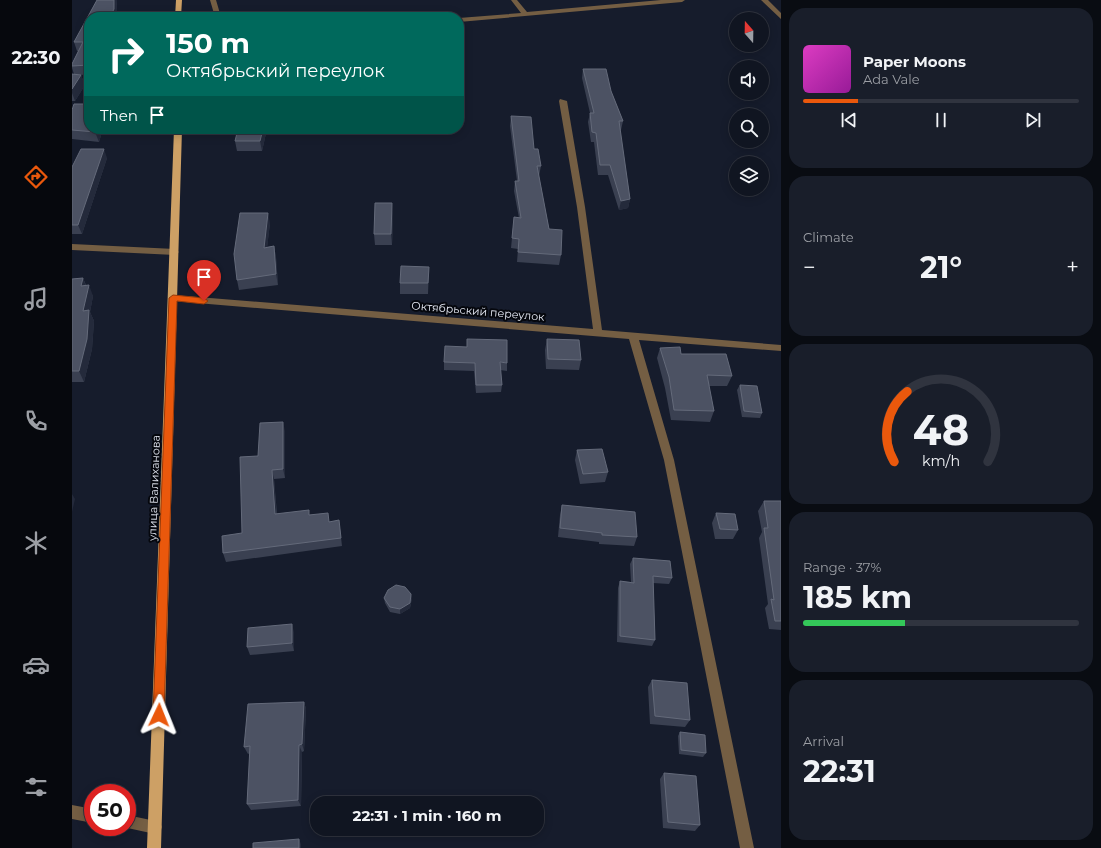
<!DOCTYPE html>
<html lang="en">
<head>
<meta charset="utf-8">
<style>
	:root { --surface:#101521; --page:#191e2a; --text:#f1f3f6; --muted:#9c9fa5; --line:#30343f; --accent:#ea580c }
	body { margin:0; font-family:Montserrat,sans-serif; background:var(--page); color:var(--text); height:100vh; display:flex; flex-direction:column; font-size:15px; white-space:nowrap }
	* { box-sizing:border-box; margin:0 }
	p { font-size:13px; color:var(--muted) }
	.icon { flex:none; width:22px; height:22px; fill:none; stroke:currentColor; stroke-width:2; stroke-linecap:round; stroke-linejoin:round }
	.map { position:relative; flex:1; overflow:hidden }
	.side { display:flex; flex-direction:column; gap:8px; padding:8px; background:#090c12; width:320px }
	.side>* { flex:none }
	.top-card { position:absolute; left:12px; top:12px; width:380px; height:122px; border-radius:16px; box-shadow:0 2px 10px #0003,0 0 0 1px var(--line); background:#00695c; color:#fff; overflow:hidden }
	.needle { width:26px; rotate:340deg }
	.fabs { position:absolute; left:657px; top:12px; display:grid; gap:8px }
	.fabs a { display:grid; place-items:center; width:40px; height:40px; border-radius:50%; background:var(--surface); box-shadow:0 2px 10px #0003,0 0 0 1px var(--line); font-size:20px }
	.speed { position:absolute; left:12px; top:784px; display:flex; gap:8px; font-size:20px; font-weight:700; text-align:center }
	.speed>* { display:grid; place-content:center; width:52px; height:52px; border-radius:50%; background:var(--surface); box-shadow:0 2px 10px #0003,0 0 0 1px var(--line); line-height:1 }
	.speed .limit { border:6px solid #d22; background:#fff; color:#111 }
	.pin { position:absolute; display:grid; place-items:center; width:34px; height:34px; color:#fff; margin:-41px -17px; border-radius:50% 50% 50% 0; rotate:-45deg; box-shadow:0 0 4px #0007 }
	.pin .icon { rotate:45deg }
	.me { position:absolute; width:44px; margin:-22px; rotate:2deg; stroke-linejoin:round; filter:drop-shadow(0 0 3px #0008) }
	.turn { display:flex; align-items:center; gap:14px; height:84px; padding:0 16px; font-size:18px }
	.turn .icon { width:52px; height:52px; stroke-width:2.5 }
	.turn b { display:block; font-size:28px; line-height:34px }
	.then { display:flex; align-items:center; height:38px; padding:0 16px; background:#0003; gap:8px; font-size:15px }
	.big { font-size:30px; font-weight:700; line-height:1.1 }
	.side .card { flex:1; display:flex; flex-direction:column; justify-content:center; gap:6px; min-width:0; padding:0 14px; border-radius:16px; background:var(--page) }
	.side .dial { align-items:center; gap:0 }
	.dial svg { height:104px; overflow:visible; fill:none; stroke:var(--line); stroke-width:7; stroke-linecap:round; text-anchor:middle }
	.dial text { fill:var(--text); stroke:none }
	.song { display:flex; align-items:center; gap:12px }
	.cover { width:48px; height:48px; border-radius:6px; background:linear-gradient(135deg,hsl(310 70% 55%),hsl(300 70% 35%)) }
	.played { height:4px; border-radius:2px; background:linear-gradient(90deg,var(--accent) 20%,var(--line) 20%) }
	.keys { display:flex; justify-content:space-around; direction:ltr }
	.heat { display:flex; justify-content:space-between; align-items:center; font-size:22px; direction:ltr }
	.charge { height:6px; border-radius:3px; background:linear-gradient(90deg,#34c759 37%,var(--line) 0) }
	.trip { position:absolute; left:238px; top:796px; width:234px; height:40px; border-radius:16px; background:var(--surface); box-shadow:0 2px 10px #0003,0 0 0 1px var(--line); font-weight:700; line-height:40px; text-align:center }
	main { display:flex; flex:1; min-height:0 }
	.menu { display:flex; flex-direction:column; width:72px; justify-content:space-around; align-items:center; background:#06080d; color:var(--muted) }
	.menu .icon { width:28px; height:28px }
	.menu .current { color:var(--accent) }
	.menu b { font-size:18px; color:var(--text) }
	.map>svg:first-child { display:block }
	.lines { fill:none; stroke-linecap:round; stroke-linejoin:round }
	.minor { fill:#745e43; fill-rule:evenodd }
	.major { fill:#cda065; fill-rule:evenodd }
	.wall { fill:#3a4051 }
	.shaded-wall { fill:#242a3b }
	.building { fill:#4c5263; stroke:#646a7a }
	.route { fill:#ea580c; stroke:#983908 }
	.labels { text-anchor:middle; dominant-baseline:central; stroke-width:4; stroke-linejoin:round; paint-order:stroke }
	.street-label { font-size:11px; fill:#e6eaf5; stroke:#05070d }
</style>
</head>
<body>
<main>
<nav class="menu">
<b>22:30</b>
<svg class="icon current" aria-label="directions" viewBox="0 0 24 24"><path d="M12 3l9 9-9 9-9-9zM9 14v-3h6M13 9l2 2-2 2"/></svg>
<svg class="icon" aria-label="music" viewBox="0 0 24 24"><path d="M9 18V5l10-2v13"/><circle cx="6" cy="18" r="3"/><circle cx="16" cy="16" r="3"/></svg>
<svg class="icon" aria-label="phone" viewBox="0 0 24 24"><path d="M5 4h4l2 5-3 2q2 4 5 5l2-3 5 2v4C11 20 4 13 5 4z"/></svg>
<svg class="icon" aria-label="climate" viewBox="0 0 24 24"><path d="M12 3v18M4 7l16 10M4 17L20 7"/></svg>
<svg class="icon" aria-label="car" viewBox="0 0 24 24"><path d="M5 17H2v-5l4-1 3-4h7l3 4 3 1v5h-3M9 17h6M6 11h13"/><circle cx="7" cy="17" r="2"/><circle cx="17" cy="17" r="2"/></svg>
<svg class="icon" aria-label="filters" viewBox="0 0 24 24"><path d="M4 7h16M4 17h16"/><circle cx="9" cy="7" r="2"/><circle cx="15" cy="17" r="2"/></svg>
</nav>
<div class="map">
<svg width="709" height="848" viewBox="0 0 709 848">
	<rect width="100%" height="100%" fill="#161c2c"/>
	<g class="lines">
		<path class="minor" d="M138 0H144L149 17H143Z
			M439 0H445L455 12 589 0H613L610 2 387 22V18L449 13Z
			M689 0H696L709 13V19Z
			M488 99 495 101 513 207 530 330 709 345V351L567 340 602 460 682 848H668L592 460 557 339 101 301 97 298 101 295 521 329 505 207 487 101Z
			M0 244 103 249 107 252 103 255 0 250Z
			M0 805 21 809V823L0 819Z
			M55 815 88 822 90 827 88 832 83 834 51 827H55Z"/>
		<path class="major" d="M104 0H110L109 17H103Z
			M102 129H110L89 848H75Z"/>
	</g>
	<path class="wall" d="M25 0H45L44 17H17V74L9 75 13 85 3 101H0V74H2L0 68V64L6 51H5L2 42Z
		M511 69 539 91 551 121 549 130H548L558 199 556 208 547 210 536 175H526L522 142H519L516 122 518 113 510 78Z
		M0 110 31 129 27 142 0 139Z
		M439 116 462 149 469 166 467 176 477 229 489 255 487 265 445 262 446 249 439 248 442 217 447 218 442 191 443 181H445L438 126Z
		M166 129H195L190 151H165L163 141Z
		M35 158 10 234H0V167Z
		M321 213 320 245H303L302 234Z
		M198 223 195 247 202 246 204 257 206 285 167 290 165 280Z
		M357 267 356 294H328V283Z
		M11 278 14 285 21 296 18 312 22 321 20 349 12 382H0V279Z
		M475 339 509 360 507 370 474 369 473 350Z
		M588 348 660 376 655 386H637L642 411 638 422 599 420 593 388 585 358Z
		M372 362 435 363V371L428 370 430 385 429 392 404 393 402 371 372 370Z
		M668 385 690 413 688 418 670 417 665 390Z
		M213 431V478L202 479 205 514 238 515 258 522 267 520 270 546 154 562 151 553 170 533 186 456Z
		M505 450 536 472 533 482 508 484 503 460Z
		M692 501 709 502V630L697 629 693 608 696 604 687 538 690 532 686 511Z
		M490 505 565 537 562 546 527 544V542L486 537 488 515Z
		M644 513 666 530 661 539H643L640 523Z
		M561 558 600 578 597 584 581 583 583 640 580 646 545 642 546 588 548 581 559 582 558 564Z
		M339 594 340 598 338 608 328 614 318 612 313 603 312 598Z
		M222 632V651L178 655 175 647Z
		M580 680 618 720 613 727 578 724 576 687Z
		M232 702 234 709 232 751 230 752 229 806 179 810 175 804 178 753 176 754 172 747Z
		M608 732 634 753 631 757 607 754 606 736Z
		M592 773 628 825 623 831 591 828 588 779Z"/>
	<path class="shaded-wall" d="M42 0H45L44 17H38Z
		M9 75 13 85 3 101 0 93V89Z
		M24 129H31L27 142 23 132Z
		M191 129H195L190 151 188 141Z
		M32 149 35 158 10 234 6 225Z
		M558 199 556 208 547 210 549 201Z
		M320 203 321 213 320 245 319 234Z
		M196 213 198 223 194 258 192 248Z
		M202 246 204 257 206 285 204 274Z
		M11 278 15 289 9 286Z
		M17 285 21 296 18 312 22 321 20 349 12 382 7 371 11 311Z
		M211 422 213 431V478L211 469Z
		M200 470 202 479 205 523 203 514Z
		M0 494 3 499 0 512Z
		M339 594 340 598 338 608 328 614V609Z
		M220 624 222 632V651L220 643Z
		M232 702 234 709 232 751 230 744Z
		M227 745 230 752 229 806 226 800Z
		M227 839 229 844V848H227Z"/>
	<path class="building" d="M25 0H42V9L38 17H17V65L0 66V64L11 42H2Z
		M511 69H534L539 91 551 121H547L558 199 549 201 538 165H528L524 133 520 132 518 113H522Z
		M0 74 9 75 0 89Z
		M2 104H17V129H24L23 132 0 130V110Z
		M439 116 459 117 462 149H466L469 166H465L477 229 490 230 489 255 446 252 447 239 440 238 442 217 449 218 443 181H447Z
		M166 129H191L188 141H163Z
		M9 149H32L6 225H0V167Z
		M303 203H320L319 234H302Z
		M168 213H196L192 248 202 246 204 274 165 280 162 254Z
		M329 266 357 267 356 283H328Z
		M11 278 9 286 17 285 11 311 17 310 15 339 7 371H0V279Z
		M395 339 435 340V363L428 362 430 385H404L403 363 372 362 373 346 395 347Z
		M475 339 507 340 509 360 476 359Z
		M608 347 609 354H654L660 376 635 375 642 411 602 410 597 377 588 348Z
		M668 385 685 386 690 413 672 411Z
		M211 422V469L200 470 203 514 237 510V515L256 513 257 522 267 520 269 538 151 553 150 536 170 533 168 457 186 456 188 423Z
		M530 449 536 472 511 474 505 450Z
		M692 501H709V621H703L699 599 702 600 692 528H696Z
		M490 505 563 512 565 537 530 535V533L488 528Z
		M644 513 663 514 666 530 648 529Z
		M561 558 598 561 600 578 581 576 583 640 548 636V581L562 583Z
		M324 585 333 587 339 594 338 603 328 609 318 607 312 598 316 590Z
		M220 624V643L175 647 176 628Z
		M580 680 615 683 618 720 583 716Z
		M232 702 230 744 227 745 226 800 175 804 178 746 172 747 176 704Z
		M608 732 633 735 634 753 609 750Z
		M592 773 624 776 628 825 596 822Z
		M227 839V848H181V843Z"/>
	<path class="route" d="M101 295 132 298 136 301 132 304 105 301 92 715 91 719 87 721 83 719 81 715 97 298Z"/>
	<g class="labels">
		<g class="street-label">
			<text transform="translate(406 311) rotate(5)">Октябрьский переулок</text>
			<text transform="translate(82 488) rotate(-88)">улица Валиханова</text>
		</g>
	</g>
</svg>
<div class="fabs">
<a><svg class="needle" viewBox="-14 -14 28 28"><path d="M0-13l5 13h-10z" fill="#e53935"/><path d="M0 13l5-13h-10z" fill="#9c9fa5"/></svg></a>
<a><svg class="icon" aria-label="sound" viewBox="0 0 24 24"><path d="M4 9h4l5-4v14l-5-4H4zM17 9q2 3 0 6"/></svg></a>
<a><svg class="icon" aria-label="search" viewBox="0 0 24 24"><circle cx="10" cy="10" r="6"/><path d="M15 15l6 6"/></svg></a>
<a><svg class="icon" aria-label="layers" viewBox="0 0 24 24"><path d="M12 4l9 5-9 5-9-5zM3 14l9 5 9-5"/></svg></a>
</div>
<div class="speed"><div class="limit">50</div></div>
<div class="pin" style="left:132px;top:301px;background:#d93025"><svg class="icon" aria-label="arrive" viewBox="0 0 24 24"><path d="M6 21V4h12l-3 4 3 4H6"/></svg></div>
<svg class="me" style="left:87px;top:715px" viewBox="-20 -20 40 40"><path d="M0-17L14 15 0 8-14 15z" fill="#ea580c" stroke="#fff" stroke-width="4"/></svg>
<div class="trip">22:31 · 1 min · 160 m</div>
<div class="top-card">
<div class="turn"><svg class="icon" aria-label="right" viewBox="0 0 24 24"><path d="M7 20v-9h11M14 6l5 5-5 5"/></svg><div><b>150 m</b>Октябрьский переулок</div></div>
<div class="then">Then<svg class="icon" aria-label="arrive" viewBox="0 0 24 24"><path d="M6 21V4h12l-3 4 3 4H6"/></svg></div>
</div>
</div>
<section class="side">
<div class="card">
<div class="song"><i class="cover"></i><div><b>Paper Moons</b><p>Ada Vale</p></div></div>
<div class="played"></div>
<div class="keys"><svg class="icon" aria-label="previous" viewBox="0 0 24 24"><path d="M18 5L8 12l10 7zM5 5v14"/></svg><svg class="icon" aria-label="pause" viewBox="0 0 24 24"><path d="M8 5v14M16 5v14"/></svg><svg class="icon" aria-label="next" viewBox="0 0 24 24"><path d="M6 5l10 7-10 7zM19 5v14"/></svg></div>
</div>
<div class="card"><p>Climate</p>
<div class="heat"><a>−</a><b class="big">21°</b><a>+</a></div>
</div>
<div class="card dial"><svg viewBox="0 0 100 80">
<path d="M14 69A42 42 0 1 1 86 69"/>
<path d="M14 69A42 42 0 0 1 24 15" stroke="#ea580c"/>
<text x="50" y="56" font-size="32" font-weight="700">48</text>
<text x="50" y="72" font-size="11">km/h</text>
</svg></div>
<div class="card"><p>Range · 37%</p><b class="big">185 km</b><div class="charge"></div></div>
<div class="card"><p>Arrival</p><b class="big">22:31</b></div>
</section>
</main>
</body>
</html>
